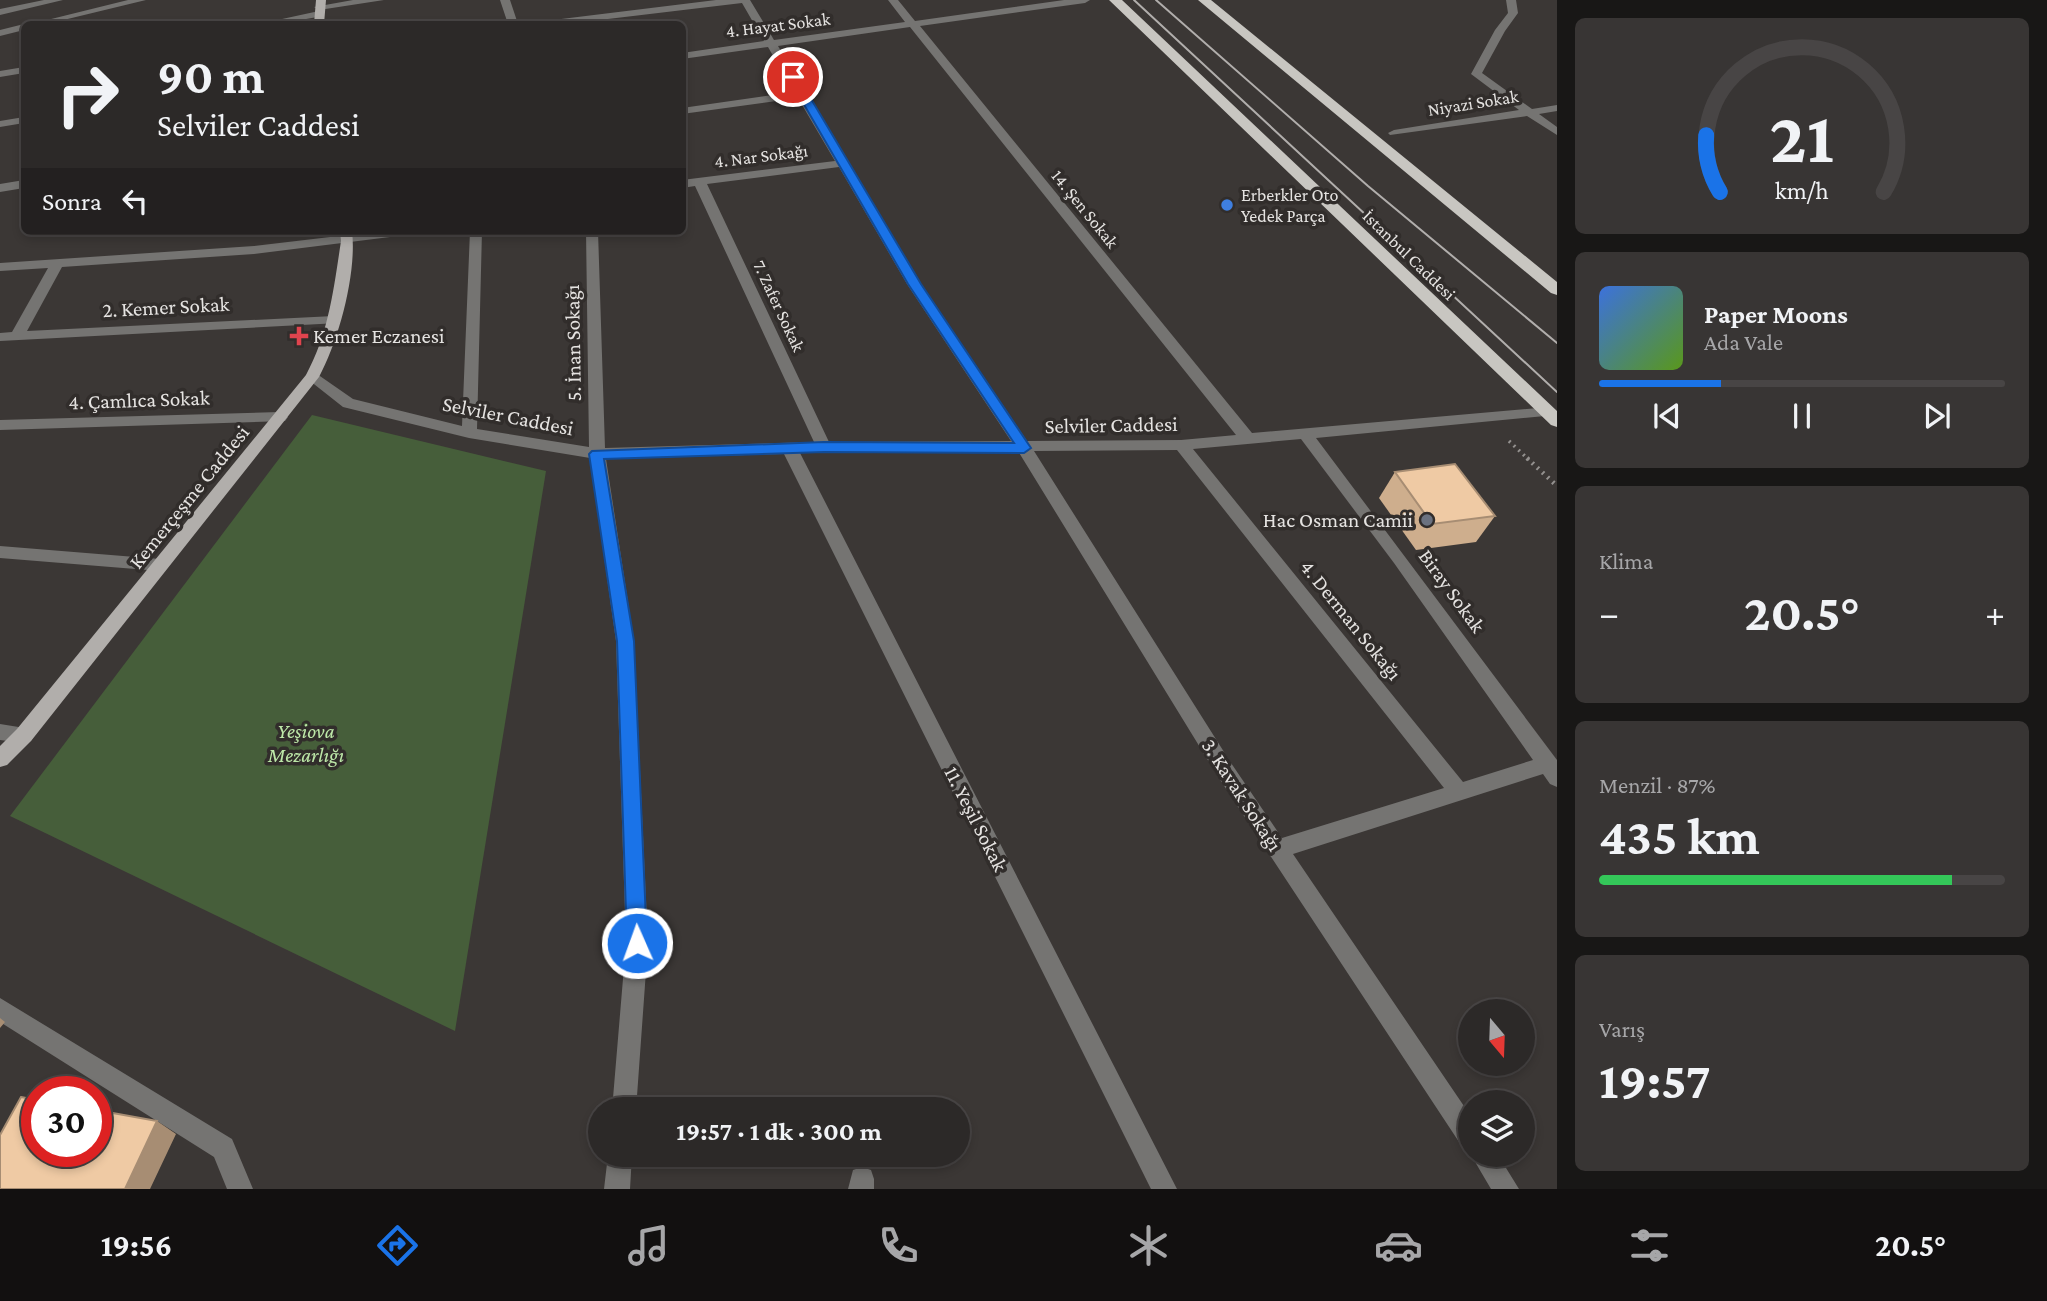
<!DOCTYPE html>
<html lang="tr">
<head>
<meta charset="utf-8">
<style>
	:root { --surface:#2c2928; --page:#383534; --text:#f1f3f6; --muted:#a6a6a8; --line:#484545; --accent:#1a73e8 }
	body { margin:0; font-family:"Crimson Pro",serif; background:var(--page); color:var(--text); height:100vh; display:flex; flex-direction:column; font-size:26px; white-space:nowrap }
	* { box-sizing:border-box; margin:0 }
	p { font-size:23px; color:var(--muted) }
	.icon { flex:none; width:38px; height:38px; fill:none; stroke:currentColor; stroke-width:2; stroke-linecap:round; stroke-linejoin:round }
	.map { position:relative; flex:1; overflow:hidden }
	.sheet { display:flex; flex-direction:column; gap:18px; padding:18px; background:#181716; width:490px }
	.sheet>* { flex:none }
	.top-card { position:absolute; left:21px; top:21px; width:665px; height:214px; border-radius:10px; box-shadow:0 4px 10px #0003,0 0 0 2px var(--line); background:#2c2928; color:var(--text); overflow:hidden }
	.needle { width:46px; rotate:161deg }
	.buttons { position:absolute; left:1458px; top:999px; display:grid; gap:14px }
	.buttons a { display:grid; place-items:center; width:77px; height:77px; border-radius:50%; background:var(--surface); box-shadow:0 4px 10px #0003,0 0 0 2px var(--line); font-size:35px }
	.speed { position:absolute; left:21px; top:1076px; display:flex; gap:14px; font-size:35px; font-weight:700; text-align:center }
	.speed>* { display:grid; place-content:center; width:91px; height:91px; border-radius:50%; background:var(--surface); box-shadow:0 4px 10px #0003,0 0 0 2px var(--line); line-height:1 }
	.speed .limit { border:10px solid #d22; background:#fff; color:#111 }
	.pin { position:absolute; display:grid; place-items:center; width:60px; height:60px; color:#fff; margin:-30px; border:4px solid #fff; border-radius:50%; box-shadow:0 2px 7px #0007 }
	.me { position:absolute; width:77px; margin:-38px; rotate:358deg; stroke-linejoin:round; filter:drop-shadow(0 0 5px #0008) }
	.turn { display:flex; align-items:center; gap:24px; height:147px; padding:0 21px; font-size:32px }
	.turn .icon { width:91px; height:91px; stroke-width:2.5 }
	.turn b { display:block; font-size:49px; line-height:60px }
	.then { display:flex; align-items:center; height:66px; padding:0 21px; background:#0003; gap:14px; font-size:26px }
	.big { font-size:52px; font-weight:700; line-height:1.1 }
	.sheet .card { flex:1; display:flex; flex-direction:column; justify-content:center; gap:10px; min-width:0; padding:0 24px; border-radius:10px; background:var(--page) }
	.sheet .dial { align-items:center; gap:0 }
	.dial svg { height:182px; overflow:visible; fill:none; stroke:var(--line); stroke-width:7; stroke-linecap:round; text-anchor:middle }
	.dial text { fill:var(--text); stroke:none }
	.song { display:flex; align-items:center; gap:21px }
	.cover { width:84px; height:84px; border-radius:10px; background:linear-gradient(135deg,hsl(220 70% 55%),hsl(90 70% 35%)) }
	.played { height:7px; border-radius:4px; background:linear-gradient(90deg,var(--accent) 30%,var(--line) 30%) }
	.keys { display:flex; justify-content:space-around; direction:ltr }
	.heat { display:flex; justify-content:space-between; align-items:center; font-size:38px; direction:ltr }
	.charge { height:10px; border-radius:5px; background:linear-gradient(90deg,#34c759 87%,var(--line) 0) }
	.trip { position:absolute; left:588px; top:1097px; width:382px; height:70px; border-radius:35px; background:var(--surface); box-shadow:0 4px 10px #0003,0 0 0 2px var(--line); font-weight:700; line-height:70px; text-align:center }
	.menu { display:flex; height:112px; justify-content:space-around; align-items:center; background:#121010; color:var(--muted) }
	.menu .icon { width:49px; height:49px }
	.menu .selected { color:var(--accent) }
	.menu b { font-size:32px; color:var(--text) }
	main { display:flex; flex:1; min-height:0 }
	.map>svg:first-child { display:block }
	.green { fill:#465e3a }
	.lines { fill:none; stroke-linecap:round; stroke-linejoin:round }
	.path-far1 { stroke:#94918f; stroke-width:3.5; stroke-dasharray:2 4.5; stroke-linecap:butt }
	.path { stroke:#94918f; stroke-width:4.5; stroke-dasharray:2 5; stroke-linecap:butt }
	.minor { fill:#757472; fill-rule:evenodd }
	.major { fill:#b1aeab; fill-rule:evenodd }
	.highway { fill:#c8c6c1; fill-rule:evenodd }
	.tram { stroke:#b1aeac; stroke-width:2 }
	.wall { fill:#ceae8d }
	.shaded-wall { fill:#a78d73 }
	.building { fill:#efcaa4; stroke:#a78d73; stroke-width:2 }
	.route { fill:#1a73e8; stroke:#114b97; stroke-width:2 }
	.shop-dot { fill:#3f7fe0; stroke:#312d2b; stroke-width:2.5 }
	.health-dot { fill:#e0444e; stroke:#312d2b; stroke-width:2.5 }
	.worship-dot { fill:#6b7280; stroke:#312d2b; stroke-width:2.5 }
	.labels { text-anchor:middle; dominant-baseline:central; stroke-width:7; stroke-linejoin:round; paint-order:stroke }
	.far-street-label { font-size:18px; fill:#e5e3e1; stroke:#312d2b }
	.far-poi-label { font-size:18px; fill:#e5e3e1; stroke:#312d2b; text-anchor:start }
	.street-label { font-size:21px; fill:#e5e3e1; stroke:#312d2b }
	.poi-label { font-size:21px; fill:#e5e3e1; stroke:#312d2b; text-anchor:start }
	.park-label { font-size:21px; font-style:italic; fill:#bde8a8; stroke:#312d2b }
</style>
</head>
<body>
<main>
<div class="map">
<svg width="1557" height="1189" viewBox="0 0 1557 1189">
	<rect width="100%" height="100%" fill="#3b3735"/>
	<path class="green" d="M312 415 546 471 455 1031 10 816Z"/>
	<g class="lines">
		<path class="path-far1" d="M1509 441 1529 460"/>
		<path class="path" d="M1527 458 1557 486"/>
		<path class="minor" d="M44 0H63L0 15V9Z
			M128 0H146L47 24H31Z
			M353 0H384L319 10 314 7Z
			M500 0H510L518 24H508Z
			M716 0H750L774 40 905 22 888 0H898L915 21 1064 0H1090L1085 3 920 26 1252 433 1550 407 1553 411 1550 415 1545 416 1316 438 1557 760V787L1550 784 1543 774 1293 854 1470 1115V1148L1461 1145 1217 775 1018 451 800 453 1177 1189H1151L784 454 606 459 634 641 648 943 636 1110H612L626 943 616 641 590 458 469 438 343 407 305 377 307 374H317L353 399 462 426 470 231H482L477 429 589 447 586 231H598L605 448 814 442 695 186 682 188V180L835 161 798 98 682 114V108L794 92 768 47 682 59V53L764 41 742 3 566 24H540L545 21ZM910 27 1236 435 1181 440 1027 441 921 284 778 46ZM839 167 907 284 1011 441 829 442 707 184ZM1301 439 1394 563 1533 760 1463 782 1193 449ZM1177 450 1444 788 1282 838 1231 763 1034 451Z
			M1506 0H1516L1518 13 1505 31 1482 73 1532 109 1557 105V111L1539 114 1557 127V135L1527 116 1390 135 1388 133 1394 130 1519 110 1471 74 1495 30 1508 13Z
			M319 11 324 14 323 16 278 24H259Z
			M24 24H26L24 30 0 36V30Z
			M24 67V73L0 77V71Z
			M24 117V123L0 127V121Z
			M24 180V188L0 192V184Z
			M381 231H412L406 235 254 254 62 267 27 331 334 316 339 317V323L0 341V333L12 332 48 268 0 271V263L254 246Z
			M280 412 288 417 285 421 0 430V420Z
			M0 546 160 559 169 565 160 571 0 558Z
			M0 724 31 729 34 735 31 741 24 743 0 740Z
			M0 998 232 1139 253 1189H227L214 1157 0 1022Z
			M608 1155H632L630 1189H604Z
			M1471 1155H1498L1519 1189H1491Z
			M862 1167 871 1170 874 1179V1189H848L853 1170Z"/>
		<path class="major" d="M316 0H326L324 24H314Z
			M340 231H352C357 273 339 340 319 377L31 741 7 765 0 767V746L17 729 306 375C329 333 334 287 341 241Z"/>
		<path class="highway" d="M1109 0H1122L1557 411V427L1551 425Z
			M1198 0H1211L1557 282V295L1551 293Z"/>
		<path class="tram" d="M1134 0 1557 392
			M1156 0 1368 186 1557 343"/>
	</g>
	<path class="wall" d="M1395 472 1495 516 1476 542 1416 550 1379 498Z"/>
	<path class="shaded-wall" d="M0 1018 5 1022 0 1028Z
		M157 1121 176 1134 150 1189H125Z"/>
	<path class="building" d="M1455 464 1495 516 1432 524 1395 472Z
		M21 1097 37 1100V1152H96V1110L157 1121 125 1189H0V1135Z"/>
	<path class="route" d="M793 74 798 77 921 284 1031 448 1024 453 824 452 604 459 634 641 647 943 644 950 637 953 630 950 627 943 617 641 589 454 592 451 824 442 1014 443 908 284 788 77Z"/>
	<circle class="shop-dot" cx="1227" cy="205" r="7"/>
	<path class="health-dot" d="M295.5 325.5h7v7h7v7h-7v7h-7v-7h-7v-7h7z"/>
	<circle class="worship-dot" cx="1427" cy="520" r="7"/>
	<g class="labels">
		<g class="far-street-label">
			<text transform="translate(778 25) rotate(-7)">4. Hayat Sokak</text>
			<text transform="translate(1473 103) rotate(-9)">Niyazi Sokak</text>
			<text transform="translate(761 156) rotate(-7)">4. Nar Sokağı</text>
			<text transform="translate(1085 209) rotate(51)">14. Şen Sokak</text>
			<text transform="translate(1409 255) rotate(44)">İstanbul Caddesi</text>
			<text transform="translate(779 306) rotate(65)">7. Zafer Sokak</text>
		</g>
		<g class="far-poi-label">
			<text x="1241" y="195">Erberkler Oto<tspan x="1241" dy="21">Yedek Parça</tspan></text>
		</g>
		<g class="street-label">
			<text transform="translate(166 307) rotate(-3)">2. Kemer Sokak</text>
			<text transform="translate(573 343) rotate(-91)">5. İnan Sokağı</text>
			<text transform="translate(139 400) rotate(-2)">4. Çamlıca Sokak</text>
			<text transform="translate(508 416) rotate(11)">Selviler Caddesi</text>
			<text transform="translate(1111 425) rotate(-1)">Selviler Caddesi</text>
			<text transform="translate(189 497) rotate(-51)">Kemerçeşme Caddesi</text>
			<text transform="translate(1452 591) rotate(54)">Biray Sokak</text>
			<text transform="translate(1351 620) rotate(51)">4. Derman Sokağı</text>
			<text transform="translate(1242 795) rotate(57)">3. Kavak Sokağı</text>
			<text transform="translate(976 819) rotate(63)">11. Yeşil Sokak</text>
		</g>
		<g class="poi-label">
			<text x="313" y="336">Kemer Eczanesi</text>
			<text x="1413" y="520" text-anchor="end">Hac Osman Camii</text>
		</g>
		<g class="park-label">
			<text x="306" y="731">Yeşiova<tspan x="306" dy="24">Mezarlığı</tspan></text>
		</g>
	</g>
</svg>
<div class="buttons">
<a><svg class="needle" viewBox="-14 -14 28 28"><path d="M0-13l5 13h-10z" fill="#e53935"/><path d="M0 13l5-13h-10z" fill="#a6a6a8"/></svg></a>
<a><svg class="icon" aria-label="layers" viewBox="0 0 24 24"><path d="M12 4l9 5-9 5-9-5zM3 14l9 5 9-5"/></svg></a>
</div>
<div class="speed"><div class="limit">30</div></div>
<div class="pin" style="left:793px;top:77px;background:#d93025"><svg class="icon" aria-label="arrive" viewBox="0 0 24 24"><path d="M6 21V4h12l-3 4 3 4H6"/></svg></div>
<svg class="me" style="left:637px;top:943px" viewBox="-20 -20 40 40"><circle r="17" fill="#1a73e8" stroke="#fff" stroke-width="3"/><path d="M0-11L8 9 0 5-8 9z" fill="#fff"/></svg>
<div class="trip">19:57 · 1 dk · 300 m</div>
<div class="top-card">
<div class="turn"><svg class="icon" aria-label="right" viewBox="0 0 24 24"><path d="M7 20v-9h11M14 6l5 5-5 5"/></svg><div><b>90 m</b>Selviler Caddesi</div></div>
<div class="then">Sonra<svg class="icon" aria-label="left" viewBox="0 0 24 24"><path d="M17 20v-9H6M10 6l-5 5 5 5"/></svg></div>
</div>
</div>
<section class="sheet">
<div class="card dial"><svg viewBox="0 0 100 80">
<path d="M14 69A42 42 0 1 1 86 69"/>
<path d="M14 69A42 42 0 0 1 8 44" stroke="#1a73e8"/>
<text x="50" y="56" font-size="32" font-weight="700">21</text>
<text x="50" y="72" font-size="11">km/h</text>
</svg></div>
<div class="card">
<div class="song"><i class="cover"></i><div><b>Paper Moons</b><p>Ada Vale</p></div></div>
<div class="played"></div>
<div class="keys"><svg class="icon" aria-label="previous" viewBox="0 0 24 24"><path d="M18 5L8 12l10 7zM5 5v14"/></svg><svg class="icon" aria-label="pause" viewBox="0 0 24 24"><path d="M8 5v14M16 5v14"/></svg><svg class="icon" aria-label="next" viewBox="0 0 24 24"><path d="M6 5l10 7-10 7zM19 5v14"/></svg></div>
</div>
<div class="card"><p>Klima</p>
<div class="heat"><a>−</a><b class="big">20.5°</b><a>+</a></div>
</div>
<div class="card"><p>Menzil · 87%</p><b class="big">435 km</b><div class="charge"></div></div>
<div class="card"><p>Varış</p><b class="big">19:57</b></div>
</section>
</main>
<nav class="menu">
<b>19:56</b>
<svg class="icon selected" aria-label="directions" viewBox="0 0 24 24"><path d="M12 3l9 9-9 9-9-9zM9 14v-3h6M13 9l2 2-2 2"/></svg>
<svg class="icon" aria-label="music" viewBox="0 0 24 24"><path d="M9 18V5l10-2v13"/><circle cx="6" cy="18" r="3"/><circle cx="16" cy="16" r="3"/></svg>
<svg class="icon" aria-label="phone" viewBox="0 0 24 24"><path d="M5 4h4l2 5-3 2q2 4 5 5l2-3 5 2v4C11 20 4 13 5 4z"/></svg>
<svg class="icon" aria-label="climate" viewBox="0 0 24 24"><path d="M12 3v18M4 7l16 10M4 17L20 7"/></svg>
<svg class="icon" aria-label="car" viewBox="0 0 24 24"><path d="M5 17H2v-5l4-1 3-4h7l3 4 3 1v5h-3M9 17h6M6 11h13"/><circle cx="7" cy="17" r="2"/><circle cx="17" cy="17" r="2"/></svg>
<svg class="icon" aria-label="filters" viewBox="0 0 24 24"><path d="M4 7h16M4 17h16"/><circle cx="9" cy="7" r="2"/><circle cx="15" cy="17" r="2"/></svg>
<b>20.5°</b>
</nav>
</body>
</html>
